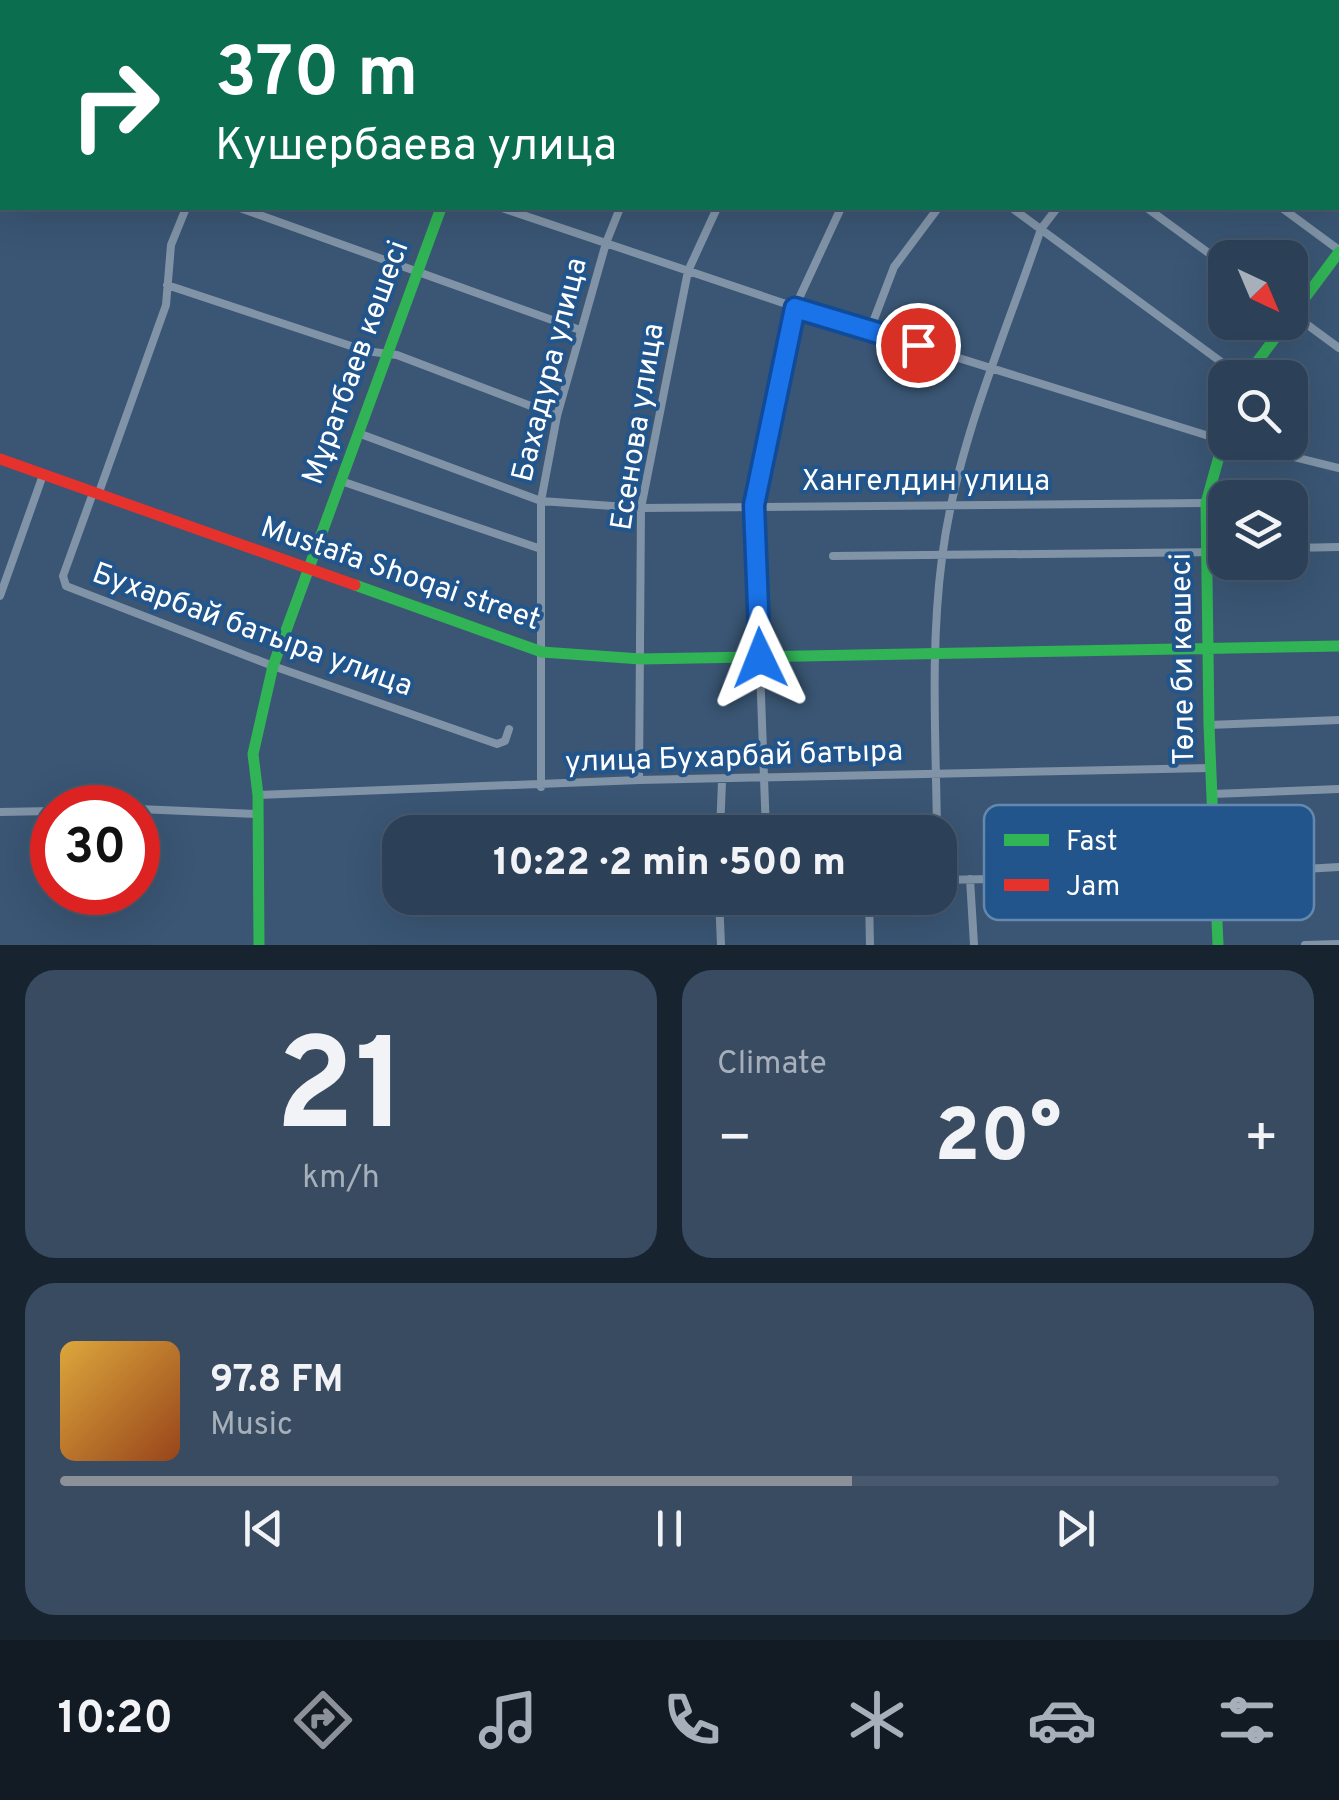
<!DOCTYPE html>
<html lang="en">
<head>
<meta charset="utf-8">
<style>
	:root { --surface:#2c4057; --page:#384b61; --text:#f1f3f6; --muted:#a6afba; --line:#48596d; --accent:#8c9099 }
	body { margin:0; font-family:Overpass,sans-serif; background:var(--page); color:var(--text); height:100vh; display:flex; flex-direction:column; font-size:38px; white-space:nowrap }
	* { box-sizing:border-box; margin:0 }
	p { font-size:32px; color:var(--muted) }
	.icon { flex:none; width:55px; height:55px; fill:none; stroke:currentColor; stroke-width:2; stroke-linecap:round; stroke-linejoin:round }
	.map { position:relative; height:945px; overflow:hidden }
	.drawer { display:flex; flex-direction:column; gap:25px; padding:25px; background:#182330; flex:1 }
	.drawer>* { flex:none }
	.banner { position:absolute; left:0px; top:0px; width:1340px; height:210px; box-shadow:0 10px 40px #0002,0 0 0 2px var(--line); background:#0b6e4f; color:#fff; overflow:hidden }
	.needle { width:65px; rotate:136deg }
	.tools { position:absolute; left:1208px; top:240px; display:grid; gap:20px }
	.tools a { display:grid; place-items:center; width:100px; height:100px; border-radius:20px; background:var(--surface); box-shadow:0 10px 40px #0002,0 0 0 2px var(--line); font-size:50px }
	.speed { position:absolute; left:30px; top:785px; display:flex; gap:20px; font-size:50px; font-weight:700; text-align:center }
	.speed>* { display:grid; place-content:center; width:130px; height:130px; border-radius:50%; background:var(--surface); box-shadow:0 10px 40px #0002,0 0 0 2px var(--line); line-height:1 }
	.speed .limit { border:15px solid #d22; background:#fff; color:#111 }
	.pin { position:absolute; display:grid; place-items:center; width:85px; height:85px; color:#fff; margin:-42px; border:5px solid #fff; border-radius:50%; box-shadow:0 2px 10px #0007 }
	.me { position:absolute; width:110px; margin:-55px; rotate:358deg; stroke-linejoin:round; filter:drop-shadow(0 0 8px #0008) }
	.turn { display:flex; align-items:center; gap:35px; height:210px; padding:0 50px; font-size:45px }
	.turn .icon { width:130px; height:130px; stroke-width:2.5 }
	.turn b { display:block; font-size:70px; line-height:85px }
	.big { font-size:75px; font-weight:800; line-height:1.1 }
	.drawer .tile { flex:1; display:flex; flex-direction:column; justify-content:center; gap:15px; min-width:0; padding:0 35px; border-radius:30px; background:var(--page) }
	.drawer .dial { align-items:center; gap:0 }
	.dial b { font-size:130px; line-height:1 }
	.song { display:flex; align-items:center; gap:30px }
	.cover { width:120px; height:120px; border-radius:15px; background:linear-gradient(135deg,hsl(40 70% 55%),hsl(20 70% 35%)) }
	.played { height:10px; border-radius:5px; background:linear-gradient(90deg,var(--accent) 65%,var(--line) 65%) }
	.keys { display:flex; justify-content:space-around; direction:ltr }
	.heat { display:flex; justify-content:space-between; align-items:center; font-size:55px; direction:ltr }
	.drawer .tiles { flex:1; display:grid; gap:25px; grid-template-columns:1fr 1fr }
	.tile:last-child { grid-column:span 2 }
	.trip { position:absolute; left:382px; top:815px; width:575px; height:100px; border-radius:30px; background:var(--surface); box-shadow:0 10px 40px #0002,0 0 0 2px var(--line); font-weight:800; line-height:100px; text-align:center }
	.menu { display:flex; height:160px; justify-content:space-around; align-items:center; background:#121a23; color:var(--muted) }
	.menu .icon { width:70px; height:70px }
	.menu .on { color:var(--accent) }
	.menu b { font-size:45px; color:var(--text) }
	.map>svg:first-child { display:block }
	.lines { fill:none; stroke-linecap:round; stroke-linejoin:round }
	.street { stroke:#8194a7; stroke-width:8 }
	.fast { stroke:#30b455; stroke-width:11 }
	.jam { stroke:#e5322d; stroke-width:11 }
	.route-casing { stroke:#114b97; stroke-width:25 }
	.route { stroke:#1a73e8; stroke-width:18 }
	.labels { text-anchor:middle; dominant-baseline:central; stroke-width:8; stroke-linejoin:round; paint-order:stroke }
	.street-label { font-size:30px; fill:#fff; stroke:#21558c }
	.key { fill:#21558c; stroke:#6488ae; stroke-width:2.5 }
	.key-label { font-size:28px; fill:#fff }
</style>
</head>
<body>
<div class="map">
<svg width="1339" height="945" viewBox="0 0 1339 945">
	<rect width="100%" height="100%" fill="#3a5674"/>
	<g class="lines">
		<path class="street" d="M366 0 373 2
			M592 0 599 2
			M847 0 852 2
			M1000 0 1003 2
			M1133 0 1136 2
			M1263 0 1266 2
			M35 2 36 0
			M271 2 272 0
			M702 2V0
			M831 2 833 0
			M963 2 965 0
			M1207 2 1209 0
			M0 26 2 27
			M1338 54 1339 55
			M0 96 2 89
			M0 129 2 130
			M1338 152 1339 153
			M240 208 580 330
			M502 208 795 307 1225 441
			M1012 208 1243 378
			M1147 208 1225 265
			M1282 208 1339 250
			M167 285 366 351 397 355 557 416
			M1290 312 1339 348
			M870 330 894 267 938 208
			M358 433 541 501 641 508 1206 503
			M1233 442 1339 468
			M341 481 541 549
			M93 493 63 576 66 586 273 666 497 744 505 741 509 729
			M98 495 166 305 171 245 186 208
			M1290 548 1339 547
			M833 556 1225 552
			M0 596 43 475
			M1209 725 1339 720
			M639 780 641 508 688 271 717 208
			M541 787V501L557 416 606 243 620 208
			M1212 794 1339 789
			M258 795 639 780 1210 768
			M138 809 258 814
			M0 812 52 811
			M720 832 722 781
			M766 832 754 505 795 307 841 208
			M937 832C936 741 930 649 942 558 956 445 1005 336 1041 229L1057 208
			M970 879 974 945
			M940 880 1199 875 1339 867
			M719 898 721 945
			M869 898 870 945
			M1305 945 1339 944"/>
		<path class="fast" d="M513 2 514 0
			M1290 318 1339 252
			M1245 378 1287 322
			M355 585 542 652 641 659 1339 646
			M259 945 258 795 253 754 273 666 441 208
			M1218 945 1209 725 1206 503 1225 435"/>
		<path class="jam" d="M0 459 355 585"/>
	</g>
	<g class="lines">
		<defs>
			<path id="route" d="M760 658 754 505 795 308 918 345"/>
		</defs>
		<use href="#route" class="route-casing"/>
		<use href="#route" class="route"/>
	</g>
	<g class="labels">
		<g class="street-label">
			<text transform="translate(357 363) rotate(-70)">Мұратбаев көшесі</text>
			<text transform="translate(551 370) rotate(-76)">Бахадура улица</text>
			<text transform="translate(639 427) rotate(-81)">Есенова улица</text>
			<text x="926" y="482">Хангелдин улица</text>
			<text transform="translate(400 575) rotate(19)">Mustafa Shoqai street</text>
			<text transform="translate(252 631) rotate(20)">Бухарбай батыра улица</text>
			<text transform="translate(1184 659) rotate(-91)">Төле би көшесі</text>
			<text transform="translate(734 758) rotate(-2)">улица Бухарбай батыра</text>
		</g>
	</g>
	<rect x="984" y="805" width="330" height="115" rx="15" class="key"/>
	<rect x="1004" y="834" width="45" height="12" fill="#30b455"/>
	<rect x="1004" y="879" width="45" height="12" fill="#e5322d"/>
	<g class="key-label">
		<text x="1066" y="850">Fast</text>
		<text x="1066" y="895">Jam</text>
	</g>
</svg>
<div class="tools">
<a><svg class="needle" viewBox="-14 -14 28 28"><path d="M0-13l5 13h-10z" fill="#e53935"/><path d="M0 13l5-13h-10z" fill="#a6afba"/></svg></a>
<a><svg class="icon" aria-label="search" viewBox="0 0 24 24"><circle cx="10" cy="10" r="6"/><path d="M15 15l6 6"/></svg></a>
<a><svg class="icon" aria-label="layers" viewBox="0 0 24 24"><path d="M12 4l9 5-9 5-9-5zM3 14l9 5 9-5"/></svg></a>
</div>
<div class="speed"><div class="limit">30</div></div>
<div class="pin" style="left:918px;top:345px;background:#d93025"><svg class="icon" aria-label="arrive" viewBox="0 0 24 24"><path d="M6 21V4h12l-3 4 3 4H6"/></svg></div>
<svg class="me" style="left:760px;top:658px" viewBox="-20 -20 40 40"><path d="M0-17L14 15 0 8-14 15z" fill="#1a73e8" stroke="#fff" stroke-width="4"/></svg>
<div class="trip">10:22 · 2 min · 500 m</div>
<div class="banner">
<div class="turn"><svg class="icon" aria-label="right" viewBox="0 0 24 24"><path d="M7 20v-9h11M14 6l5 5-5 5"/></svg><div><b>370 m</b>Кушербаева улица</div></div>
</div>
</div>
<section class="drawer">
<div class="tiles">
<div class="tile dial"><b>21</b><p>km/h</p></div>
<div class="tile"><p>Climate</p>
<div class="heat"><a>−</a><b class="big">20°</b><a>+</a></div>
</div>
<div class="tile">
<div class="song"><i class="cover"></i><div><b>97.8 FM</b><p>Music</p></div></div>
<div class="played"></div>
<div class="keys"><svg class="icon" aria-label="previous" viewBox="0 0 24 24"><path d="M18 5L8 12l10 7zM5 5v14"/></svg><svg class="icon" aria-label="pause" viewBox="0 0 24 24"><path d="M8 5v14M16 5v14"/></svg><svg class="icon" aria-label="next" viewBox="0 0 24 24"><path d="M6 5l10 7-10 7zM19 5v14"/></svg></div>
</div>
</div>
</section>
<nav class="menu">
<b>10:20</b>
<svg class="icon on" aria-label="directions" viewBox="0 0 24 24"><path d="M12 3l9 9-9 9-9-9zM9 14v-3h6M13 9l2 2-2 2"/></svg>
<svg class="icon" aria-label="music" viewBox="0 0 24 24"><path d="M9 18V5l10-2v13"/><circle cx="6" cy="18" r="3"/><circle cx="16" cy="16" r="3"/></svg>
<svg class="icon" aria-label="phone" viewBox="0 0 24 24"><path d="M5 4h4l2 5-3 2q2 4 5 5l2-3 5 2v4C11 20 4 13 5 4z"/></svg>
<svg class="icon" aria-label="climate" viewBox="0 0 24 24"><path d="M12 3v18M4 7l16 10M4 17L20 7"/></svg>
<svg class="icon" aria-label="car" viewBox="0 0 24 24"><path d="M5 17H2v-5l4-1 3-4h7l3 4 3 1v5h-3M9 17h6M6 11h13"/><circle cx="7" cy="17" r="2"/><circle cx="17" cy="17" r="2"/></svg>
<svg class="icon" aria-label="filters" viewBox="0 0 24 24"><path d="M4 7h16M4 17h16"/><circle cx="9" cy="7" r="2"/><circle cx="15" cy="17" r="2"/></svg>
</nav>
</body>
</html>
